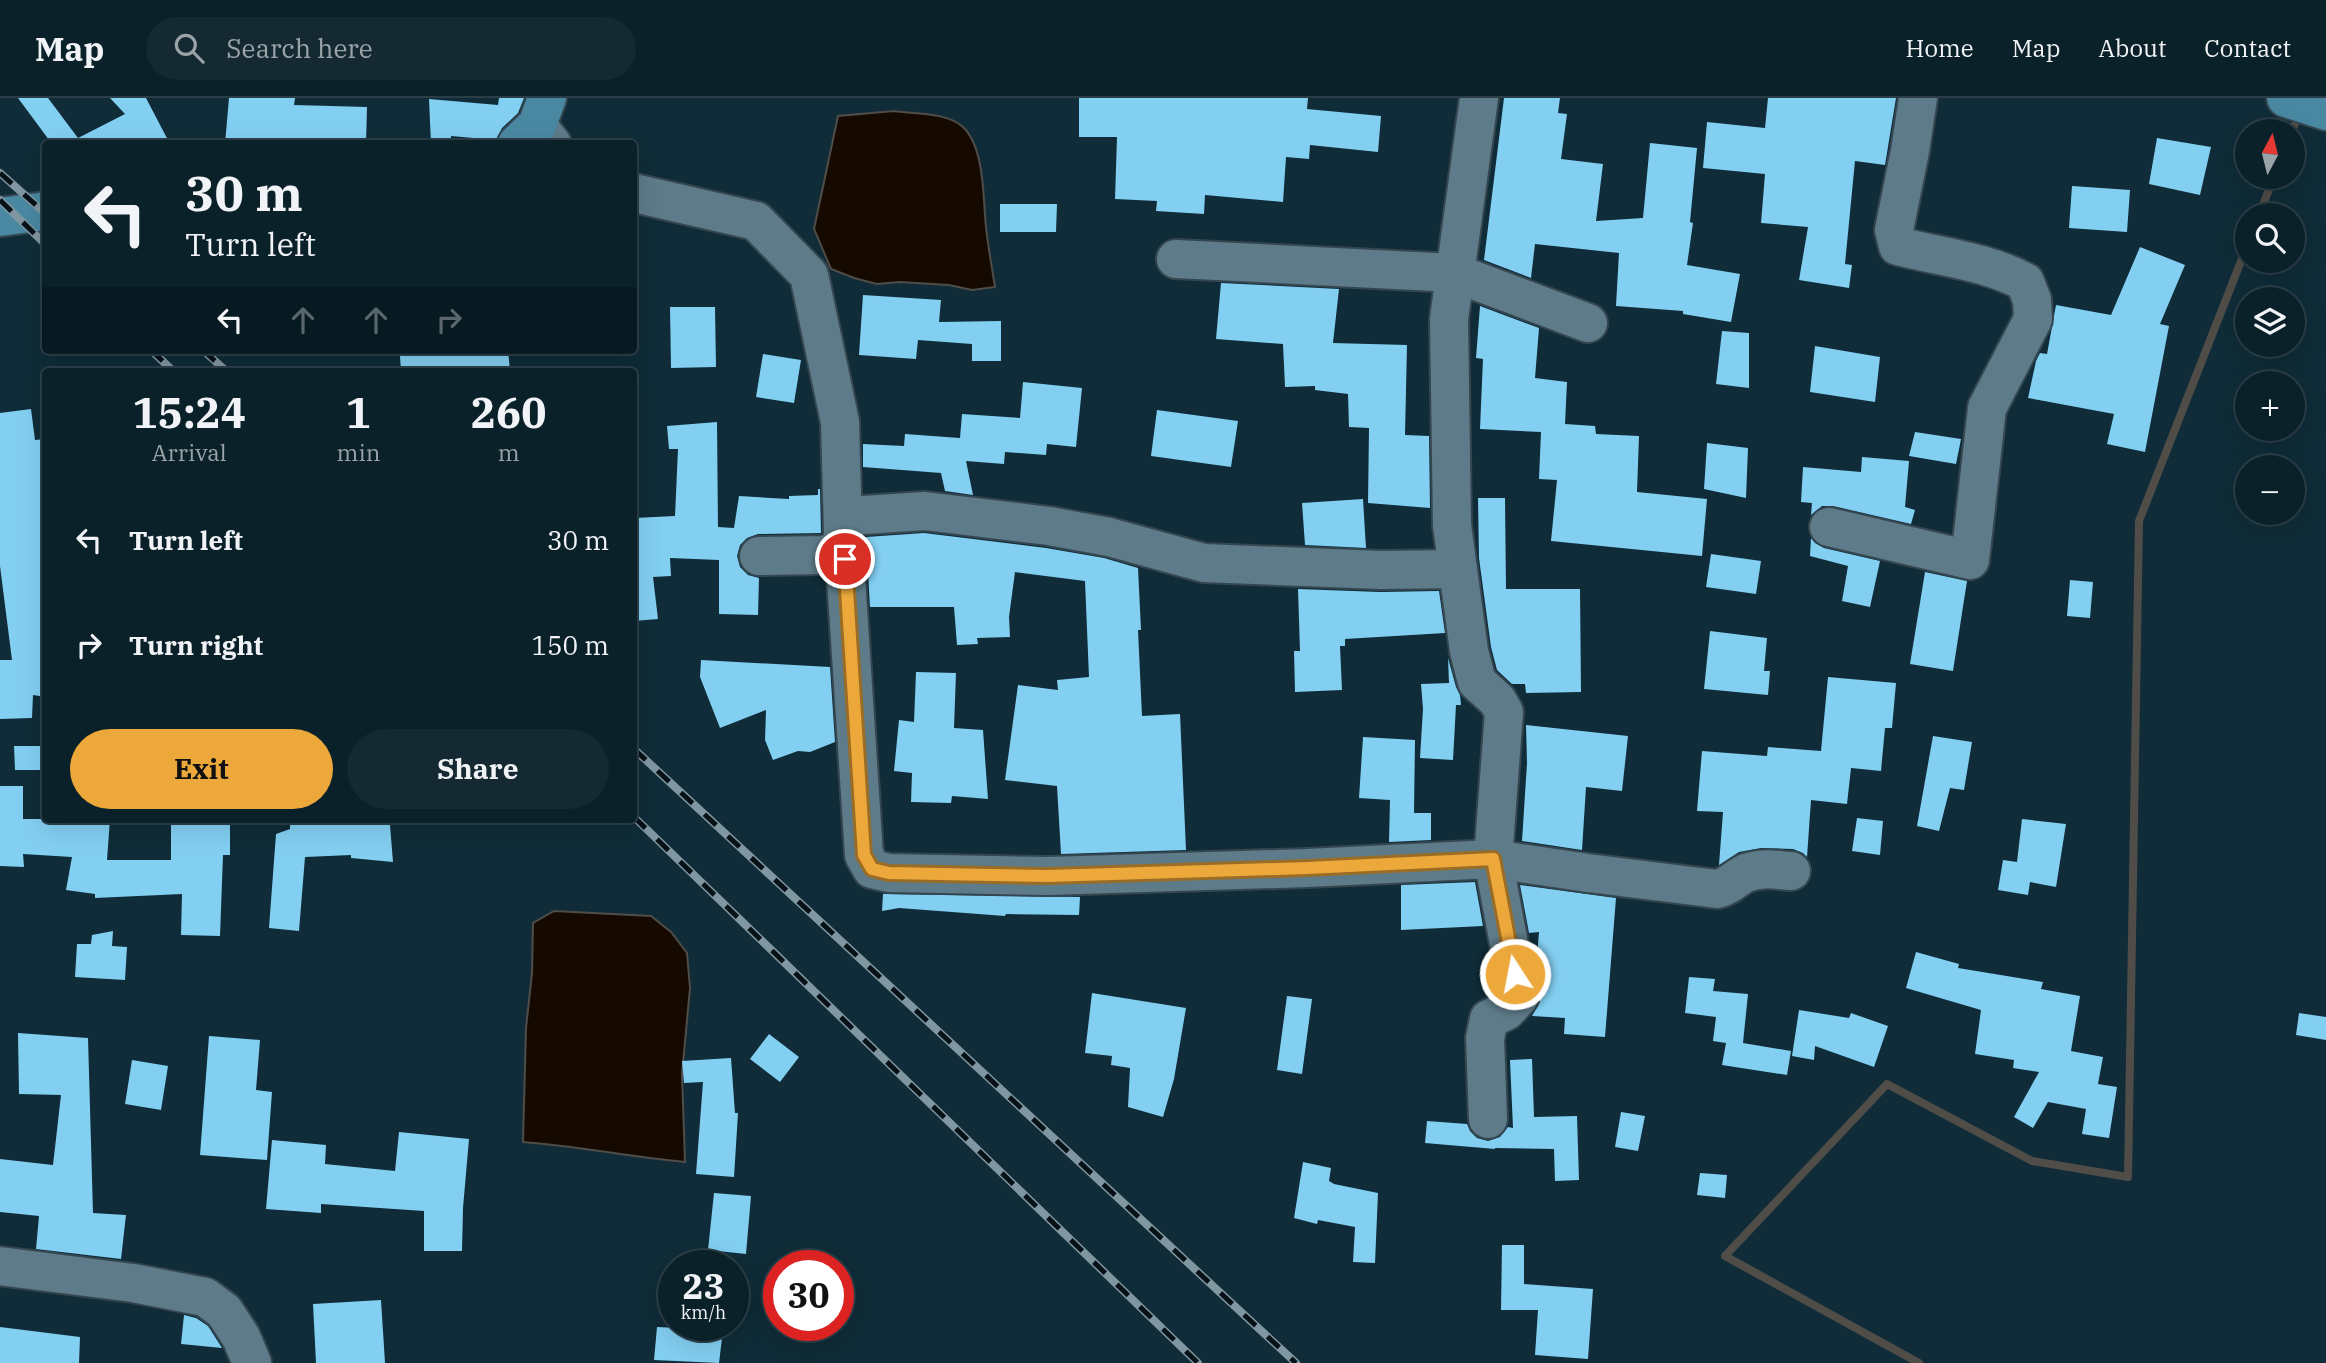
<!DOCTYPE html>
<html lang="en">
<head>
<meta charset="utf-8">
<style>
	:root { --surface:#0b212a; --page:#142932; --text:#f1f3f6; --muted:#9aa3a8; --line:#2b3e47; --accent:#eda83b }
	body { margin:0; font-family:"IBM Plex Serif",serif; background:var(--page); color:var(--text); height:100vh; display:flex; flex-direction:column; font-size:26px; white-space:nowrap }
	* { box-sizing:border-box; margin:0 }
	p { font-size:23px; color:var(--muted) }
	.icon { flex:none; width:38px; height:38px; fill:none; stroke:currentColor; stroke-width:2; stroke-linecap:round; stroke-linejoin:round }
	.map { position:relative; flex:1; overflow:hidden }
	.panel { position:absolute; left:42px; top:270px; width:595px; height:455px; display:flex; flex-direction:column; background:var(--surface); border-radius:7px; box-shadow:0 7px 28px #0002,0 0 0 2px var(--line) }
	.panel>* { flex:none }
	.top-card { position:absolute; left:42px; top:42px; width:595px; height:214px; border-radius:7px; box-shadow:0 7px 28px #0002,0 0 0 2px var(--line); background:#0b212a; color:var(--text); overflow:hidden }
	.needle { width:46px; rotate:7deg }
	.controls { position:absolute; left:2235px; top:21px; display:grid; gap:14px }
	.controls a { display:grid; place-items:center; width:70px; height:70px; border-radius:50%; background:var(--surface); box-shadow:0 7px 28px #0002,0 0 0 2px var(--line); font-size:35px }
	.speed { position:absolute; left:658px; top:1152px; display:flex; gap:14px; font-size:35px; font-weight:700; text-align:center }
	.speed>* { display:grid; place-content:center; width:91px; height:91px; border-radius:50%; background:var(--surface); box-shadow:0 7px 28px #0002,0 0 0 2px var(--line); line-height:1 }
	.speed small { font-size:18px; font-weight:400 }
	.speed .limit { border:10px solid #d22; background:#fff; color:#111 }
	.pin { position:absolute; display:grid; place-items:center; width:60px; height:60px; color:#fff; margin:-30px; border:4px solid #fff; border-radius:50%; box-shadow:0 2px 7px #0007 }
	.me { position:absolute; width:77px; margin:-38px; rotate:349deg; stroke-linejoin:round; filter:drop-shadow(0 0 5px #0008) }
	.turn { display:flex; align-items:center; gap:24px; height:147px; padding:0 28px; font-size:32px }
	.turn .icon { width:91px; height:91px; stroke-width:2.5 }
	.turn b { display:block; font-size:49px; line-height:60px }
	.lanes { display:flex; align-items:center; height:66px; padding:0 28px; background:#0003; justify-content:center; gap:35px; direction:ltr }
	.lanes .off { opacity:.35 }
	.eta { display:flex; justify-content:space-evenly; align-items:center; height:119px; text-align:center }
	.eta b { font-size:42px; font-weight:700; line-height:49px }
	.primary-button { display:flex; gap:14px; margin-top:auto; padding:14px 28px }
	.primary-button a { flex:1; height:80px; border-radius:42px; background:var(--accent); color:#111; font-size:28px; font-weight:700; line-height:80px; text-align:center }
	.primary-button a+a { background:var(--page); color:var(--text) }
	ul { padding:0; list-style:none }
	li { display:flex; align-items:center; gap:21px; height:105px; padding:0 28px }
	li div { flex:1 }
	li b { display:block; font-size:26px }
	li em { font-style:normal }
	header { display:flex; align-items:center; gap:42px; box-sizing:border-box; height:98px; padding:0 35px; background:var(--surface); border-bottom:2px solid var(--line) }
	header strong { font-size:33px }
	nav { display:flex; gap:38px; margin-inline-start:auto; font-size:24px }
	.search { width:490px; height:63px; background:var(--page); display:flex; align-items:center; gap:18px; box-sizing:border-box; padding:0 24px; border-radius:38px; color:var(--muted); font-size:26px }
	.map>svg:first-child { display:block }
</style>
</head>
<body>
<header>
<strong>Map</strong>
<div class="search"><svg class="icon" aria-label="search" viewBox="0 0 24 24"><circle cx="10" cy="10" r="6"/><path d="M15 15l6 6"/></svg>Search here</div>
<nav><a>Home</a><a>Map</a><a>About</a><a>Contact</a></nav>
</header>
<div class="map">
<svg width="2326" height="1265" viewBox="0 0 2326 1265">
	<rect width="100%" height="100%" fill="#0f2c38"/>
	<g fill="#160a00" stroke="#504d48" stroke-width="2">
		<path d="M894,13C914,16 947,14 963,29C985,50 983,101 986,129C988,149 992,169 995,189L972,192L949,187L900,184L877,186L854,180L831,171L814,131L838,18Z"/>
		<path d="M554,813L651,818L671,834L687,855L690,890L682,976L685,1064C631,1059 577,1048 523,1044L526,930L532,875L533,825Z"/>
	</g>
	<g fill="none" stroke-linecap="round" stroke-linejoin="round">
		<g stroke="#504d48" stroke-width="8">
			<polyline points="2292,33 2299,16"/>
			<polyline points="2259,117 2274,79"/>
			<polyline points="1919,1265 1725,1158 1887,986 2032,1063 2128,1079 2139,423 2247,148"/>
		</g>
	</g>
	<g fill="#83cff2">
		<polygon points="18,0 48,0 78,40 125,16 110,0 146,0 170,46 52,46"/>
		<polygon points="229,0 295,0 294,7 367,9 366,46 225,46"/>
		<polygon points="499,0 524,0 518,15 502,30 496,42 451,38 451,46 431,46 429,1 498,7"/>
		<polygon points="1079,0 1308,0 1307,11 1381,18 1378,54 1310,47 1309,61 1286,59 1283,104 1205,97 1204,116 1156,113 1157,103 1115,101 1117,39 1079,39"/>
		<polygon points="1504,0 1560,0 1558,15 1567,16 1561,61 1603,66 1596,123 1643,120 1650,45 1697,50 1690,124 1693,125 1687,167 1740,176 1731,224 1683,216 1683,213 1616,208 1619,155 1535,146 1531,180 1484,162"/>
		<polygon points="1768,0 1896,0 1885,67 1855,63 1845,166 1852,167 1849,190 1799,182 1808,129 1761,125 1765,76 1703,70 1707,24 1765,30"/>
		<polygon points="2157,40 2211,49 2200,97 2149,86"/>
		<polygon points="2072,88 2130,92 2127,134 2069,130"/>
		<polygon points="1000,106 1057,106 1056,134 1000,134"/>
		<polygon points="2140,149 2185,167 2160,226 2169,228 2145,354 2107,346 2114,316 2028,300 2036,263 2040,255 2047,256 2056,207 2111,217"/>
		<polygon points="1221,185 1339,191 1333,245 1407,247 1405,337 1429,338 1430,410 1368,405 1369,330 1349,329 1348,296 1315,292 1315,288 1285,289 1283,246 1216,241"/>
		<polygon points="863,197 941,202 939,224 1001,223 1001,263 972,263 972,246 918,242 916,261 859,257"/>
		<polygon points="1480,208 1539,230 1535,280 1567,284 1565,326 1595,328 1596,336 1639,338 1637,394 1707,401 1702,458 1551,443 1557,382 1539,381 1541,334 1480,331 1483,261 1476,260"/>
		<polygon points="670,209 715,209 716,269 671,270"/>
		<polygon points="1722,233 1749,235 1749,290 1716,286"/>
		<polygon points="1815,248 1880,259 1875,304 1810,294"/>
		<polygon points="454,252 508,252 510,273 401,273 400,258"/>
		<polygon points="763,256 801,262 794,305 756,299"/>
		<polygon points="1023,284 1082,290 1076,349 1047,346 1046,357 1005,354 1004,366 966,363 973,397 945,393 941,375 863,369 863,346 904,348 905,336 960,340 962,316 1020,320"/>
		<polygon points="31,311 35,342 46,341 46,599 33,597 32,620 0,621 0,562 12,562 0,468 0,315"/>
		<polygon points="1157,312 1238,323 1231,369 1151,358"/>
		<polygon points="717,324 718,429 734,430 739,398 789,401 789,398 818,397 818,391 820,391 821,435 758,436 747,440 740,447 737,458 740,469 748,477 759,480 758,517 719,516 719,462 670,460 671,478 653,479 658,521 634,523 634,420 675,418 678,351 669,351 667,328"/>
		<polygon points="1915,334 1961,341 1956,366 1909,358"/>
		<polygon points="1707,345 1748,350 1746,400 1704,391"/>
		<polygon points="1862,359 1909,363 1905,409 1915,412 1911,426 1833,408 1822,408 1811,417 1812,405 1801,404 1803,369 1861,374"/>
		<polygon points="1478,400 1505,400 1506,491 1580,491 1581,594 1526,595 1525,586 1512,586 1497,572 1491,549 1479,460"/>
		<polygon points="1363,401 1366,450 1305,447 1302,405"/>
		<polygon points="924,435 1046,450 1104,460 1138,470 1141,532 1138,532 1142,618 1180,616 1186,752 1061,756 1057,688 1005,682 1018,587 1058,592 1057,582 1089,579 1085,483 1015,474 1009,519 1010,539 977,540 978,546 957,547 954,509 870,509 866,439"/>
		<polygon points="1811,440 1815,445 1824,450 1880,463 1870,509 1842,503 1848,468 1810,458"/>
		<polygon points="1711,456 1761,463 1756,496 1706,489"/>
		<polygon points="1925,474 1967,483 1953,573 1910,566"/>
		<polygon points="2070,482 2093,484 2090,520 2067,518"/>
		<polygon points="1298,491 1380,494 1439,493 1445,535 1345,541 1345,548 1340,548 1342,592 1295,594 1294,553 1300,553"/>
		<polygon points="1710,533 1767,540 1764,573 1770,573 1768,597 1704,591"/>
		<polygon points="1448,560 1456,589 1460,597 1461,607 1456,607 1453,662 1420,660 1423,611 1421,586 1449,585"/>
		<polygon points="701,562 830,569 835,644 810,654 798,653 773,662 765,642 766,612 720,630 700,579"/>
		<polygon points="916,574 956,575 954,630 983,632 988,701 952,698 951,705 911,704 912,675 894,673 899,622 914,624"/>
		<polygon points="1828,579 1896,585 1892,630 1885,630 1881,673 1851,670 1847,706 1811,702 1807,759 1803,755 1793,751 1761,750 1739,754 1719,767 1723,714 1697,713 1702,653 1767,658 1768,649 1821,653"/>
		<polygon points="1526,627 1628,638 1622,693 1586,689 1582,752 1522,743 1527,665"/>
		<polygon points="1933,638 1972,644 1964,692 1950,690 1939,733 1917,728"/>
		<polygon points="1363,639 1415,642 1414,715 1431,715 1431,742 1389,744 1390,702 1359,700"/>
		<polygon points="14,648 41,648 41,672 15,672"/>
		<polygon points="0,688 23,688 23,721 110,721 107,762 171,762 171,721 230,721 230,757 223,757 220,838 181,837 182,796 95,800 95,796 66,792 72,759 23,756 24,769 0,768"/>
		<polygon points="1857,720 1883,723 1880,757 1852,753"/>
		<polygon points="290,721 343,721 344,725 390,727 393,764 351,760 351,757 305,759 299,833 269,830 276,736 290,731"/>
		<polygon points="2022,721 2066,726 2056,789 2030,784 2028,797 1998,792 2003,762 2017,764"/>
		<polygon points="1475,784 1483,828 1401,832 1401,787"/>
		<polygon points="1520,787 1616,800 1605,939 1564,936 1565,920 1532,918 1540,904 1536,870 1539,834 1529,835"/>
		<polygon points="883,796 1080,799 1079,817 1006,816 1005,818 899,810 882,813"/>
		<polygon points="113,833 112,848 127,849 125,882 75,879 77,846 91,846 92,837"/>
		<polygon points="1916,854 1959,866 1958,870 2043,884 2041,891 2080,898 2071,953 2103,959 2098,986 2117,989 2109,1040 2082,1036 2086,1011 2048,1004 2033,1030 2014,1019 2039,974 2013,970 2014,962 1975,956 1981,912 1906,890"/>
		<polygon points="1689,879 1715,881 1713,893 1748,896 1743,945 1791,953 1787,977 1722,967 1726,945 1713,943 1716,919 1685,915"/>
		<polygon points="1092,895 1186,910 1174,981 1163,1019 1128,1009 1130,970 1111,967 1112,958 1085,955"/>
		<polygon points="1287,898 1312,901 1302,976 1277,972"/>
		<polygon points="1799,912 1849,920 1851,915 1888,928 1874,969 1815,948 1814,962 1792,958"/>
		<polygon points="2299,915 2326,919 2326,942 2296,937"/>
		<polygon points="18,935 88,940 93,1115 126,1117 121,1161 36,1151 39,1118 0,1114 0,1061 53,1067 61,997 19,996"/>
		<polygon points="769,936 799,959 780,984 750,961"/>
		<polygon points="209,938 260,942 256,992 272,994 267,1062 200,1057"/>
		<polygon points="731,960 735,1015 738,1015 734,1079 696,1076 703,984 684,985 682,963"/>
		<polygon points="1532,961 1534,1019 1577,1018 1579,1082 1555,1083 1554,1051 1495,1050 1495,1051 1425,1045 1427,1023 1467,1026 1470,1033 1477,1040 1488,1043 1500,1039 1508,1029 1513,1030 1510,962"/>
		<polygon points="132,962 168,968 161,1012 125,1006"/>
		<polygon points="1621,1014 1645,1018 1638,1053 1615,1049"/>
		<polygon points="399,1034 469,1041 463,1110 462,1153 424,1153 424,1113 321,1106 321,1115 266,1111 272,1042 326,1047 325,1066 395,1073"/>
		<polygon points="1303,1064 1331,1070 1329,1083 1334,1086 1378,1095 1375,1165 1353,1164 1355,1129 1318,1122 1317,1126 1294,1120"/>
		<polygon points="1700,1075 1727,1077 1725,1100 1697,1097"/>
		<polygon points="714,1095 751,1098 746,1156 708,1152"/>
		<polygon points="1502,1147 1524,1147 1524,1186 1593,1191 1588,1261 1535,1257 1538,1212 1501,1212"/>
		<polygon points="381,1202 385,1265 316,1265 313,1206"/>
		<polygon points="184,1217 196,1220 208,1228 222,1250 181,1246"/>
		<polygon points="0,1229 80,1239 79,1265 0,1265"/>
		<polygon points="657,1229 723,1232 719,1265 654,1262"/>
	</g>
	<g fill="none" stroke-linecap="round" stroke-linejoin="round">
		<g stroke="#344751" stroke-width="42">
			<g id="minor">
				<polyline points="1479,0 1449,221 1452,427 1469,553 1477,584 1497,602 1504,614 1493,761 1519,899 1506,913 1489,921 1485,940 1488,1021"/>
				<polyline points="537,27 552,46"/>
				<path d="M634,95L756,123L809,177L840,324L843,434L864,757L872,771L889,775L1048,778L1307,770L1493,761L1588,775L1717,791C1729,789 1735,780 1746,775C1761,769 1776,772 1791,773"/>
				<polyline points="1176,161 1455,175 1588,225"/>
				<path d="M1829,429L1970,462L1987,310L2033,221L2032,202L2025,184C1986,163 1940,159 1898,148L1894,132L1910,53L1918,0"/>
				<polyline points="759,458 825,457 840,451 848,420 864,417 925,413 1049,428 1109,439 1204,465 1381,472 1458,471"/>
				<polyline points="0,1168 133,1185 205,1199 224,1213 241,1239 252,1265"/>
			</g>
		</g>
		<g stroke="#344751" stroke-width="42">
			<g id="major">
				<polyline points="2286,0 2326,13"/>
				<polyline points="517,46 537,27 547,0"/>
				<polyline points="0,119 46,113"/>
			</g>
		</g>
		<use href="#minor" stroke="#5d7b89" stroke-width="38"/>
		<use href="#major" stroke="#4a88a2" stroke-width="38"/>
		<g stroke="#8096a0" stroke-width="8">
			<g id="rail">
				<polyline points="0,75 46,116"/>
				<polyline points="0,102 46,147"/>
				<polyline points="151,252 173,273"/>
				<polyline points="203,252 226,273"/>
				<polyline points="634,651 1296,1265"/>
				<polyline points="634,719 1198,1265"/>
			</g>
		</g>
		<use href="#rail" stroke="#071218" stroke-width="5" stroke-dasharray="16" stroke-linecap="butt"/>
	</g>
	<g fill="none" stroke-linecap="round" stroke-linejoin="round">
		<g stroke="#9a6d26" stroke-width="18">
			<polyline id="route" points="845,461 864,757 872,771 889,775 1048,778 1307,770 1493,761 1515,876"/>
		</g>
		<use href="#route" stroke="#eda83b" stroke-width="12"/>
	</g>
</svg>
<div class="controls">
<a><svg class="needle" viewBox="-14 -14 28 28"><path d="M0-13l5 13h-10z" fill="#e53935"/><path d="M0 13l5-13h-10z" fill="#9aa3a8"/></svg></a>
<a><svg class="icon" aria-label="search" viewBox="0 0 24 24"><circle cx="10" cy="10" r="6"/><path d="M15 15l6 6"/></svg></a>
<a><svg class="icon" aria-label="layers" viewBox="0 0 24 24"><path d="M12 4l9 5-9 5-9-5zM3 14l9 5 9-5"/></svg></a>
<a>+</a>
<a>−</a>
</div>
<div class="speed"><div>23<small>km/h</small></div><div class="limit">30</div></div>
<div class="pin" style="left:845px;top:461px;background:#d93025"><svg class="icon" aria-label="arrive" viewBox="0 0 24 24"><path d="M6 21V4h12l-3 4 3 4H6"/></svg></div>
<svg class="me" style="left:1515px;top:876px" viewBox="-20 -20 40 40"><circle r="17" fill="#eda83b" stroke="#fff" stroke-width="3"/><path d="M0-11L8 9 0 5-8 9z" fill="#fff"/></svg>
<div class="top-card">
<div class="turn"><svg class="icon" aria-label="left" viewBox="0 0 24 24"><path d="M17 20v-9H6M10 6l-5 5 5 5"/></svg><div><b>30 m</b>Turn left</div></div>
<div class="lanes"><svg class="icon" aria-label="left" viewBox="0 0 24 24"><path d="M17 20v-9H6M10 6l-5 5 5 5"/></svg><svg class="icon off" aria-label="ahead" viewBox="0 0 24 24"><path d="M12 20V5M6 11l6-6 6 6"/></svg><svg class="icon off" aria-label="ahead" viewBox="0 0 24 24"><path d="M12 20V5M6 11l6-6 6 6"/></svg><svg class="icon off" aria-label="right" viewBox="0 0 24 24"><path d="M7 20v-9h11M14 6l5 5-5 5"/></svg></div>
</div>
<section class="panel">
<div class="eta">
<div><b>15:24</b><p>Arrival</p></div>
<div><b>1</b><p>min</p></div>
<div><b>260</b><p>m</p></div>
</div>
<ul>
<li><svg class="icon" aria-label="left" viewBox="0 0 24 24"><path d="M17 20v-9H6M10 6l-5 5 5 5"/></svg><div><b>Turn left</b></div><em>30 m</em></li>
<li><svg class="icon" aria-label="right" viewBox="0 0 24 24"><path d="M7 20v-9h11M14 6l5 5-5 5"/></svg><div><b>Turn right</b></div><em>150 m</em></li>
</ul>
<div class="primary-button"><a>Exit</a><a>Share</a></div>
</section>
</div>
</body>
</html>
